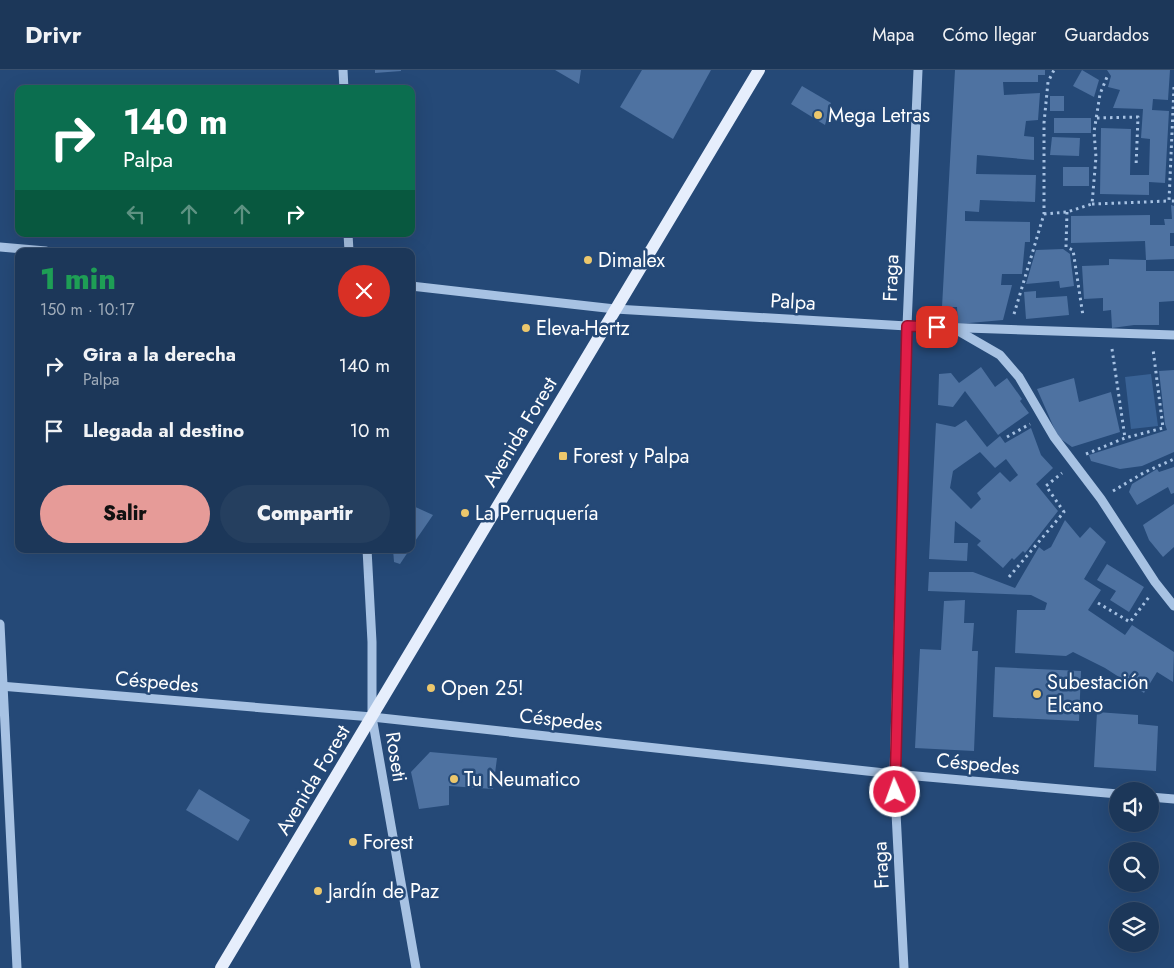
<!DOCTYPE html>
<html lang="es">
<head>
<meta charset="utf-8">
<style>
	:root { --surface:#1c3759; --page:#253f5f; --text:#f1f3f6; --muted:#a0acba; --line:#3a516f; --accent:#e69b98 }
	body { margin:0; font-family:Jost,sans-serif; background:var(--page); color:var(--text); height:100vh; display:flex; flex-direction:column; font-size:19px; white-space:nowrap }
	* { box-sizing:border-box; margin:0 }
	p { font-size:16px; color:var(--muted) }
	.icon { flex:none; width:28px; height:28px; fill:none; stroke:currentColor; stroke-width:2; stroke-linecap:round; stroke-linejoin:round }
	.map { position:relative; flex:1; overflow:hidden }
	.details { position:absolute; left:15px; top:178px; width:400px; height:305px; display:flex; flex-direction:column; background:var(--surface); border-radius:10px; box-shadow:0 5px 20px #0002,0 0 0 1px var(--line) }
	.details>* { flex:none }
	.guide { position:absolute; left:15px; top:15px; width:400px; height:152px; border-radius:10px; box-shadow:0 5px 20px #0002,0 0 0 1px var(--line); background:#0b6e4f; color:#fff; overflow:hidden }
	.tools { position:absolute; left:1109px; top:712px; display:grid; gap:10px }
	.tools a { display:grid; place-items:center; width:50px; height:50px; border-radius:50%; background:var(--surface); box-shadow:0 5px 20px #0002,0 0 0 1px var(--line); font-size:25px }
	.pin { position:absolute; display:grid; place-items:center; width:42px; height:42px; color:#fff; margin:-21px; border-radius:10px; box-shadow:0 2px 8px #0006 }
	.me { position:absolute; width:55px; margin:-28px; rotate:358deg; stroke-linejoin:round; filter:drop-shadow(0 0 4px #0008) }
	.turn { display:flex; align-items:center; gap:18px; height:105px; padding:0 25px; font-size:22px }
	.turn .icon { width:65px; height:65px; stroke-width:2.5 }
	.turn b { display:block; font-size:35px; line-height:42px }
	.lanes { display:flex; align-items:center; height:48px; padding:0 25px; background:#0003; justify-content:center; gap:25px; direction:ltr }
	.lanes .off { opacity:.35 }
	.round { display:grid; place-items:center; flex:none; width:52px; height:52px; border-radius:26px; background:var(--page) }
	.headline { display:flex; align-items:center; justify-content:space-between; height:85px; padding:0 25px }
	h1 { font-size:30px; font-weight:800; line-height:38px; color:#1e9e55 }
	.primary-button { display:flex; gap:10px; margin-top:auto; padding:10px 25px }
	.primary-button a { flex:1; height:58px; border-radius:30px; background:var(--accent); color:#111; font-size:20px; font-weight:800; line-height:58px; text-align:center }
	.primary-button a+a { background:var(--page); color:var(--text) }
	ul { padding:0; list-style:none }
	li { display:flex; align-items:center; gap:15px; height:65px; padding:0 25px }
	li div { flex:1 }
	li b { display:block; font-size:19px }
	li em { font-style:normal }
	header { display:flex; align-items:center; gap:30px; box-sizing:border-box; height:70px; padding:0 25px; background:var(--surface); border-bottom:1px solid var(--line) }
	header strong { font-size:24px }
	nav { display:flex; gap:28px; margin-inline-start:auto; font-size:18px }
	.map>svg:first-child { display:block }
</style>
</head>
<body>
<header>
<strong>Drivr</strong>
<nav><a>Mapa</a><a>Cómo llegar</a><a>Guardados</a></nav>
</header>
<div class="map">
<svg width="1174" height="898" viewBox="0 0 1174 898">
	<rect width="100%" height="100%" fill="#254977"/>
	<polygon fill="#396295" points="1151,304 1158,356 1131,359 1125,307"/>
	<g fill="#4e72a1" fill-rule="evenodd">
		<polygon points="375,0 401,0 401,1 375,3"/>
		<polygon points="555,0 581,0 579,14"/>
		<polygon points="642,0 711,0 673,69 620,37"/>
		<polygon points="955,0 1045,0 1045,5 1038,5 1038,12 1003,12 1004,25 1040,23 1038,50 1026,51 1024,66 1034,67 1034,90 977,85 976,104 1036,105 1035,132 980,130 979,142 965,141 965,151 1030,152 1030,172 1025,172 1022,204 1002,204 1001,215 1012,215 1003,250 958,254 957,237 942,237"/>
		<polygon points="1082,0 1099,10 1094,27 1073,16"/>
		<polygon points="1107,0 1170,0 1168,30 1153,29 1152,40 1169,41 1165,113 1149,112 1149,125 1100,124 1101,58 1131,59 1130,105 1149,105 1150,69 1141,68 1143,39 1113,38 1120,20 1108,17 1111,6"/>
		<polygon points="802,16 831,33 825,55 791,34"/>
		<rect x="1050" y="26" width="14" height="15"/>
		<rect x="1054" y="48" width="37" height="15"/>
		<polygon points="1052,67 1080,68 1079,86 1050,85"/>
		<rect x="1063" y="97" width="26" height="19"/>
		<polygon points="1171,135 1174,136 1174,163 1170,163 1170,176 1174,176 1174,189 1146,190 1145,171 1071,173 1071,146 1150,145 1150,155 1165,155 1164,149 1172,149"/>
		<polygon points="1063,179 1070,184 1074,216 1060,218 1059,211 1026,214 1036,180"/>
		<polygon points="1109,189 1146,190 1146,201 1174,201 1174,231 1159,232 1159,255 1134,255 1112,258 1111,240 1103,241 1103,228 1084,229 1082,196 1109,195"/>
		<polygon points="1036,221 1036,228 1067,226 1069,245 1026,249 1024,222"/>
		<polygon points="981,297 995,317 1007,308 1022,329 1020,331 1029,343 998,365 965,321 953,337 938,335 939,304 951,303 959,313"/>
		<polygon points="1174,300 1174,382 1142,396 1120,399 1091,391 1089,385 1167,360 1165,354 1159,301"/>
		<polygon points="1074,308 1079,332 1111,322 1120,362 1072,377 1058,367 1037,319"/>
		<path d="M966,350L987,377L1000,366L1005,373L1031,358L1041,385L1053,398L1036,414L1058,441L1025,483L1023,481L1014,490L1012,488L1003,498L977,475L981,471L955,451L954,473H968L967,491L929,489L936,353L955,357ZM980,382L995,398L1006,389L1018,405L1010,412L1000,402L977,423L981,429L971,439L950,418L953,401Z"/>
		<polygon points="1174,397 1174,423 1171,424 1168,417 1137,435 1129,422 1132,414 1157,399 1159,402"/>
		<polygon points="1174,434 1174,477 1163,487 1149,470 1143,455"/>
		<polygon points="411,435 433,445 411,477"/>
		<polygon points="1065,450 1080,468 1090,457 1106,472 1084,509 1101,520 1088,540 1125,565 1132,555 1174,582 1173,612 1157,602 1144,623 1105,598 1073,582 1066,586 1015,583 1017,540 1045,540 1047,533 1031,525 928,521 929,502 973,502 1015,518 1039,477 1044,481 1051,477"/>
		<polygon points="393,479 410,479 400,494 394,492"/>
		<polygon points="1107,494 1144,517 1129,542 1110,530 1116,521 1097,510"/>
		<polygon points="965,530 964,553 974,553 972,581 978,581 974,681 915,678 920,579 941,580 944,531"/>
		<polygon points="995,597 1081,601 1079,651 993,647"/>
		<polygon points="1097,642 1138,645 1138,654 1158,656 1156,701 1094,697"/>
		<polygon points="430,682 497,688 493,719 449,716 449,735 419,739 411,702"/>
		<polygon points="199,719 250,750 238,771 186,740"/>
	</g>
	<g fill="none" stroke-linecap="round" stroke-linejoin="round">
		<g stroke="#a7c2e3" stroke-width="3" stroke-dasharray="2.5 4" stroke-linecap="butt">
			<polyline points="1174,17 1169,131 1174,131"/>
			<polyline points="1097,48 1138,47 1136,97"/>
			<polyline points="1092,134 1169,131"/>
			<polyline points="1067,142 1066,177 1073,180 1083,246"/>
			<polyline points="1044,144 1067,142 1092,134 1096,87 1094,62 1100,24 1107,7"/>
			<polyline points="1014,244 1044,144 1044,53 1048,12 1054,0"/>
			<polyline points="1112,279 1125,368"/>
			<polyline points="1007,367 1030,354"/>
			<polyline points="1086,384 1125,368 1163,358 1153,279"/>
			<polyline points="1113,421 1145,402 1174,389"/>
			<polyline points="1009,507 1064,442 1046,416 1062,403"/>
			<polyline points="1098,533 1130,552 1149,527"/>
		</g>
		<g stroke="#a7c2e3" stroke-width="9">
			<polyline points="343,0 344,19"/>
			<polyline points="348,164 349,181"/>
			<polyline points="0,177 46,181"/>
			<polyline points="411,216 615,239 907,256 1174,265"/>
			<polyline points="955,259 1000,285 1019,307 1054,367 1101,429 1155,512 1174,536"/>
			<polyline points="367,479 372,572 372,647 416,898"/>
			<polyline points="0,554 17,898"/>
			<polyline points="0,616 372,647 894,704 1118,724"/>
			<polyline points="1150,727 1174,729"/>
			<polyline points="904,898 894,704 907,256 918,0"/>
		</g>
		<polyline stroke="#e6eefc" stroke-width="12" points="221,898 759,0"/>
	</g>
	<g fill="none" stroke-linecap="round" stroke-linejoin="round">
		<g stroke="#92132f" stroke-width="12">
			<polyline id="route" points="895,722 907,256 937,257"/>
		</g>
		<use href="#route" stroke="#e11d48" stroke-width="9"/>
	</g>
	<g fill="#ecc76c" stroke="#254977" stroke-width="2">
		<circle cx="818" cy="45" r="5"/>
		<circle cx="588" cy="190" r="5"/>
		<circle cx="526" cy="258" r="5"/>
		<rect x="558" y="381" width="10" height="10" rx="2.5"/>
		<circle cx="465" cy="443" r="5"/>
		<circle cx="431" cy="618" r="5"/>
		<circle cx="1037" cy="624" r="5"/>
		<circle cx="454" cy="709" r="5"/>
		<circle cx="353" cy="772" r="5"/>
		<circle cx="318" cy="821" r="5"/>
	</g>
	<g text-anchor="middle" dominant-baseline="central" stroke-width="5" stroke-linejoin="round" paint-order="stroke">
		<g font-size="20" fill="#fff" stroke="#254977" text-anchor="start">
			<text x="828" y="45">Mega Letras</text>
			<text x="598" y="190">Dimalex</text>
			<text x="536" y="258">Eleva-Hertz</text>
			<text x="573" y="386">Forest y Palpa</text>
			<text x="475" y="443">La Perruquería</text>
			<text x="1047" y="612">Subestación<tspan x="1047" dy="23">Elcano</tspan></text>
			<text x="441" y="618">Open 25!</text>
			<text x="464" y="709">Tu Neumatico</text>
			<text x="363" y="772">Forest</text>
			<text x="328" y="821">Jardín de Paz</text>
		</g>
		<g font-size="20" fill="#fff" stroke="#254977">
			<text transform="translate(891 208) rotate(-88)">Fraga</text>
			<text transform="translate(793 232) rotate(3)">Palpa</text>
			<text transform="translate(520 362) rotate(-59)">Avenida Forest</text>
			<text transform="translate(157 612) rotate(5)">Céspedes</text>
			<text transform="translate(561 650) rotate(6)">Céspedes</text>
			<text transform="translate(396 687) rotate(81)">Roseti</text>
			<text transform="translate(978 694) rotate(5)">Céspedes</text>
			<text transform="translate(313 710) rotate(-59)">Avenida Forest</text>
			<text transform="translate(881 795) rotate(-93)">Fraga</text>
		</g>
	</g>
</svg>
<div class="tools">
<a><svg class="icon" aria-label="sound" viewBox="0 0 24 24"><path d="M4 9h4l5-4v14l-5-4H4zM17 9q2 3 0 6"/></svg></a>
<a><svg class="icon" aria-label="search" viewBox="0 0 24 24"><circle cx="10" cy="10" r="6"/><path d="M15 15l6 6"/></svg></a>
<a><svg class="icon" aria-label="layers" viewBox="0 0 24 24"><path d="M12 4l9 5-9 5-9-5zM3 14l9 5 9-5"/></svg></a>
</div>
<div class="pin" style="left:937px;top:257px;background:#d93025"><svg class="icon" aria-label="arrive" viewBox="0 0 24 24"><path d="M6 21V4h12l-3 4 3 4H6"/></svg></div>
<svg class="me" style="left:895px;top:722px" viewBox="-20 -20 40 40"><circle r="17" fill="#e11d48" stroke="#fff" stroke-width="3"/><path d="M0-11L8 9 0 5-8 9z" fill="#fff"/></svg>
<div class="guide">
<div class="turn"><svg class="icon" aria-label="right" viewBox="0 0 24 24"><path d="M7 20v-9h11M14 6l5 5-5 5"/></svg><div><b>140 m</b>Palpa</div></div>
<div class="lanes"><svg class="icon off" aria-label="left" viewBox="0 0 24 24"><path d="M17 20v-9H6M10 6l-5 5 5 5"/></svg><svg class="icon off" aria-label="ahead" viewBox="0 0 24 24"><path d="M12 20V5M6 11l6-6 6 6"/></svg><svg class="icon off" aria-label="ahead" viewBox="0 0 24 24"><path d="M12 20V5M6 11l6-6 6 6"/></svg><svg class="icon" aria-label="right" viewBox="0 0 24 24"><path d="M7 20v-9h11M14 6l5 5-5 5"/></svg></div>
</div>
<section class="details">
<div class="headline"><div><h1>1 min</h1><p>150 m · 10:17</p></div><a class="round" style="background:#d93025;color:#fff"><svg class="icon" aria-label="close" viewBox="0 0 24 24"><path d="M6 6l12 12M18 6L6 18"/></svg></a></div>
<ul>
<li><svg class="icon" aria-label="right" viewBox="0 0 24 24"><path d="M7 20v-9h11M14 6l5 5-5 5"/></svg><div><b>Gira a la derecha</b><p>Palpa</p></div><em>140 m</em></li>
<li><svg class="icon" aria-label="arrive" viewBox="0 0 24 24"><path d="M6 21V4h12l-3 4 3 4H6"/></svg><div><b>Llegada al destino</b></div><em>10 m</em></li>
</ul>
<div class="primary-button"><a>Salir</a><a>Compartir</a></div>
</section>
</div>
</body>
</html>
